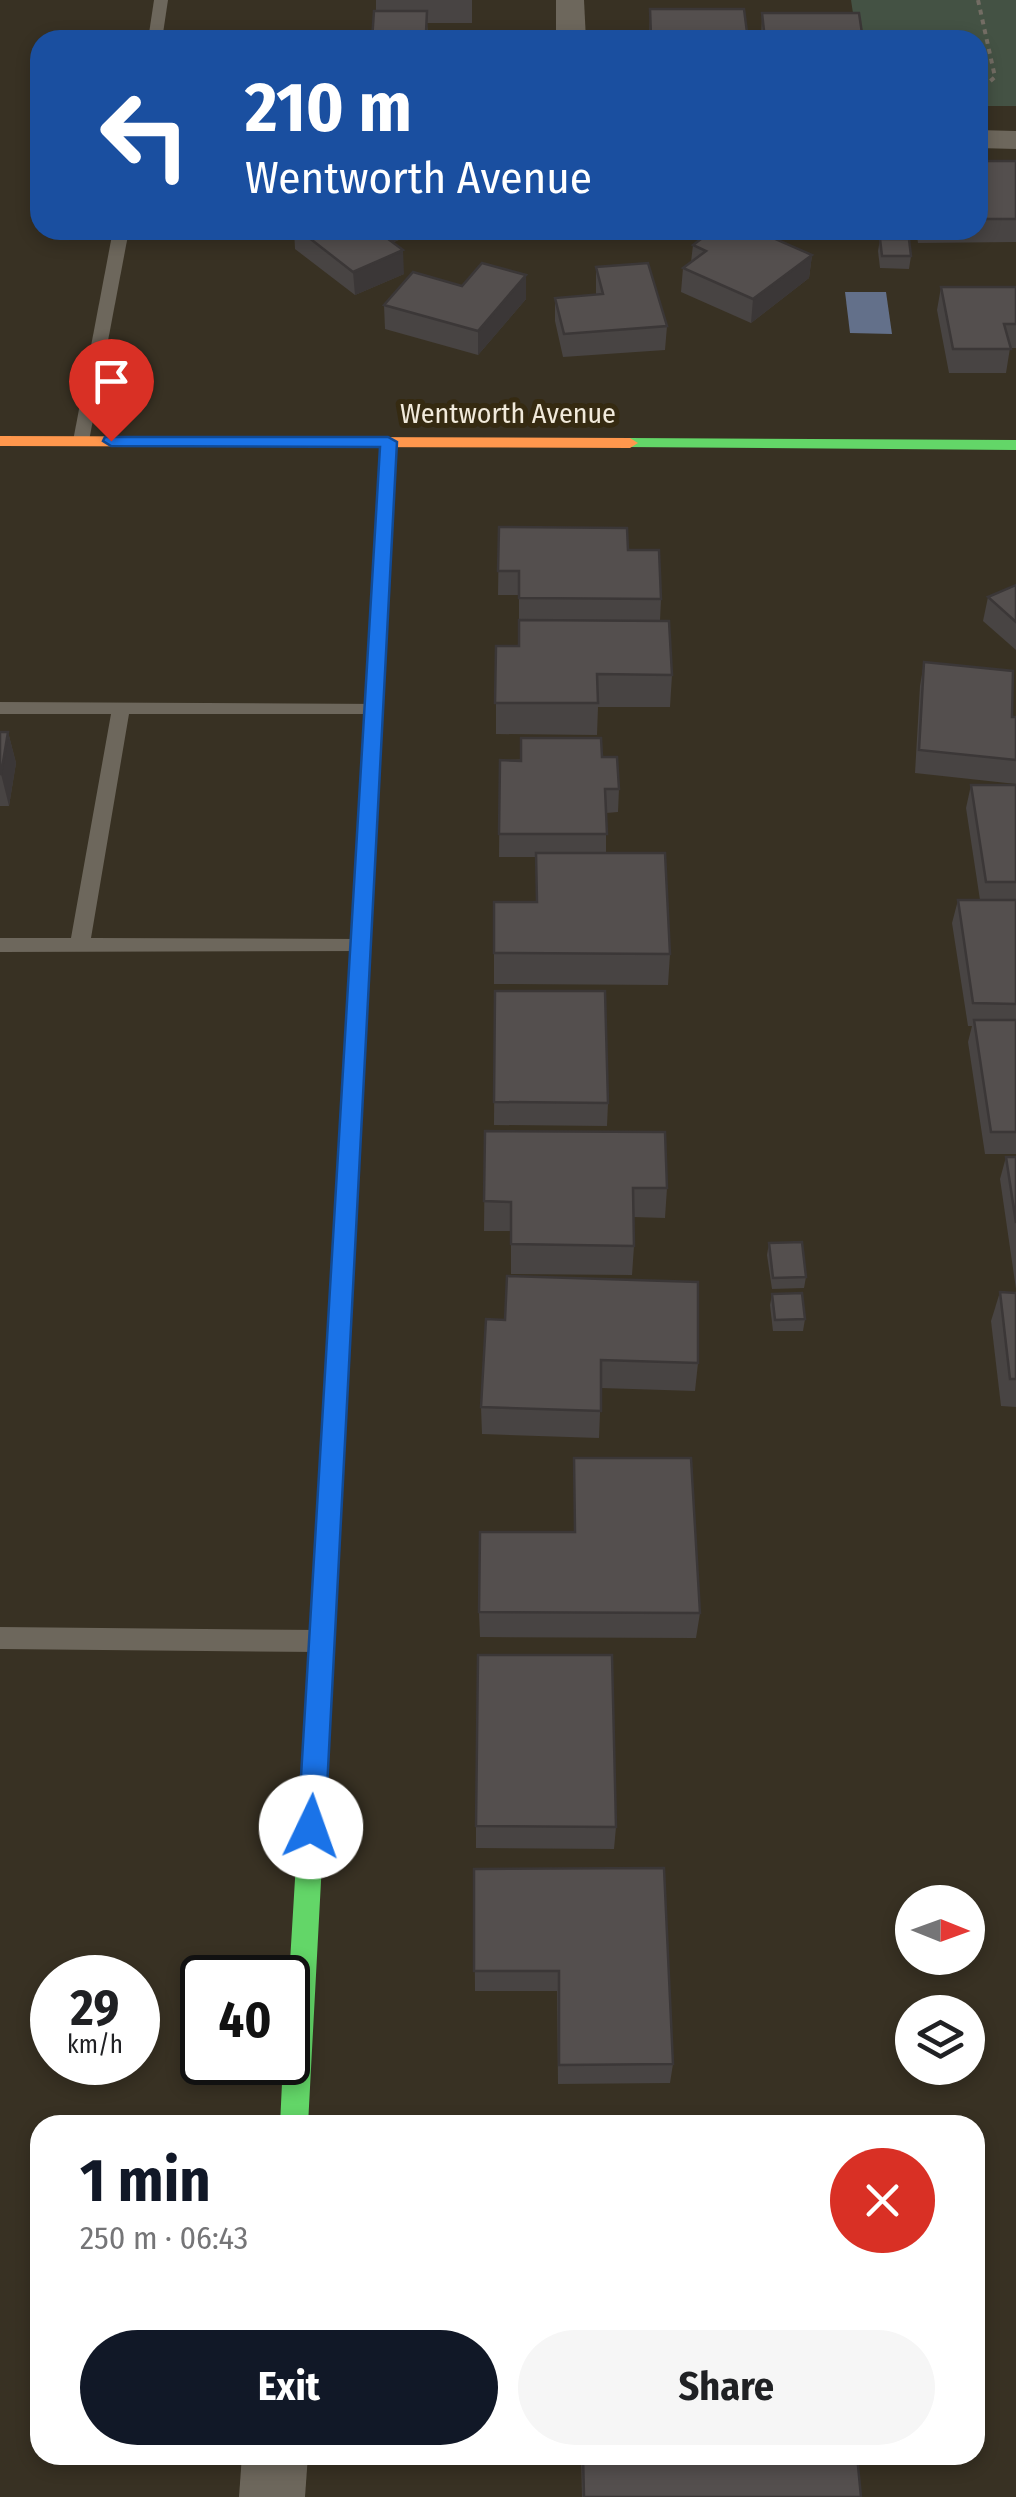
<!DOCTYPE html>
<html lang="en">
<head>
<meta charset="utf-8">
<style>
	:root { --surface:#fff; --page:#f6f6f6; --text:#202124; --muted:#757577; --accent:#111827 }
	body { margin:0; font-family:"Fira Sans Condensed",sans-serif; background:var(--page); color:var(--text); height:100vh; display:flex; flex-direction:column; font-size:38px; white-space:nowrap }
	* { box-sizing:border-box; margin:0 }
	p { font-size:32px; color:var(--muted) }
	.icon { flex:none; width:55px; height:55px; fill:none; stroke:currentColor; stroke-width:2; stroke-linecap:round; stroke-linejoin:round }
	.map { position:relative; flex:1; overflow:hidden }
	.drawer { position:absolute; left:30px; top:2115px; width:955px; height:350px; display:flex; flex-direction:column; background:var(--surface); border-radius:30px; box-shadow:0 5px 15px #0003 }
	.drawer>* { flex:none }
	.banner { position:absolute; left:30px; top:30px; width:958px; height:210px; border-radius:30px; box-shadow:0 5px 15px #0003; background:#1a4fa0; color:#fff; overflow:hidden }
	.needle { width:65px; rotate:91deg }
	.tools { position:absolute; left:895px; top:1885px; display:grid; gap:20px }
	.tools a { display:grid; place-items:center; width:90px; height:90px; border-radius:50%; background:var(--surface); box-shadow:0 5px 15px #0003; font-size:50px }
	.speed { position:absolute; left:30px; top:1955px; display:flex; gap:20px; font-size:50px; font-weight:700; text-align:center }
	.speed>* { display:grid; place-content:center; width:130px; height:130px; border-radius:50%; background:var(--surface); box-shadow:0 5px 15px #0003; line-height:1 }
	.speed small { font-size:25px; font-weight:400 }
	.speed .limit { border:5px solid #111; border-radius:15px; background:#fff; color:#111 }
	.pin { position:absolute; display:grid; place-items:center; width:85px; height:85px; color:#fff; margin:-102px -42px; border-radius:50% 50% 50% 0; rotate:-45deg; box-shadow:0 0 10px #0007 }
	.pin .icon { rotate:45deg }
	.me { position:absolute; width:110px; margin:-55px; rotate:3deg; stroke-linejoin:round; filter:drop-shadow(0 0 8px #0008) }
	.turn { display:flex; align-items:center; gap:35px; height:210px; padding:0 50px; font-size:45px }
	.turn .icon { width:130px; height:130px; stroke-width:2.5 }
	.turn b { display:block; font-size:70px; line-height:85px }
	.round { display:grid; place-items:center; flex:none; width:105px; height:105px; border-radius:52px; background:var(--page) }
	.summary { display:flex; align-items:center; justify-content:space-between; height:170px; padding:0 50px }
	h1 { font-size:60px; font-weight:700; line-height:75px; color:var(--accent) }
	.action { display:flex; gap:20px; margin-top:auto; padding:20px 50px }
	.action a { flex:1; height:115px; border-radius:60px; background:var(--accent); color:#fff; font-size:40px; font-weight:700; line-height:115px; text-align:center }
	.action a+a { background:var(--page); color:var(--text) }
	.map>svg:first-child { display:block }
</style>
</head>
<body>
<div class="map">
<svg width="1016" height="2497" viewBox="0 0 1016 2497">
	<rect width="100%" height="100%" fill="#383123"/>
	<polygon fill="#445244" points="851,0 1016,0 1016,106 978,106 978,40 857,40"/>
	<polygon fill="#63708a" points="845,292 886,292 892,334 850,333"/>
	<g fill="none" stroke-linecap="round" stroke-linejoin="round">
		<polyline stroke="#736d64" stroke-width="4" stroke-dasharray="5 5" stroke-linecap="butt" points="978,0 995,77 978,92"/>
		<g fill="#6d675c" fill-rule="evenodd">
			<polygon points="154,0 168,0 162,40 148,40"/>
			<polygon points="113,230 129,230 89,441 81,446 73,441"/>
			<polygon points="0,702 381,704 381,712 374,714 129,714 91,938 361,939 368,941 371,946 368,951 0,952 0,938 71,938 111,714 0,714"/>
			<polygon points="0,1627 319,1630 328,1633 332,1641 328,1649 319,1652 0,1649"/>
		</g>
		<g fill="#6d675c" fill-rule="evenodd">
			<polygon points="556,0 584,0 586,40 556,40"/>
			<polygon points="978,130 1016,131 1016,149 978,148"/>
			<polygon points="242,2455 308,2455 305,2497 239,2497"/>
		</g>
		<g fill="#63d668" fill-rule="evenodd">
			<polygon points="389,437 397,442 384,695 375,701 366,695 381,442"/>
			<polygon points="630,438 1016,440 1016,450 624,447 622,443"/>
			<polygon points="341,1291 349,1293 352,1300 308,2125 280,2125 283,2062 288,2062 288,1995 330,1300 333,1293"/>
		</g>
		<g fill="#ff974d" fill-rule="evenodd">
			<polygon points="0,436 630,438 638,443 630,448 0,446"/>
			<polygon points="375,689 384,695 352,1300 349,1307 333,1307 330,1300 366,695"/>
		</g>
	</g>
	<g fill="#484443">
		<polygon points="376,0 472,0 472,23 427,23 428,33 372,40 376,11"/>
		<polygon points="650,9 748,40 649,40"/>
		<polygon points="762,13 863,40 761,40"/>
		<polygon points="978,161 1016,161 1016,242 918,243 916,230 978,230"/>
		<polygon points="294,230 414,230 414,233 392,243 404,274 355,295 295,249"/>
		<polygon points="880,239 911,256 909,269 880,268 878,251"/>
		<polygon points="693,245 812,255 809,278 751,323 681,292 683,268 691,262"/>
		<polygon points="596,267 667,326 665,350 563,357 555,321 555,298 596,295"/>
		<polygon points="462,286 526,299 478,355 385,329 384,305"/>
		<polygon points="941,287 1016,287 1016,348 1010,348 1006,373 949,373 937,310"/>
		<polygon points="499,527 628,550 661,599 660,621 672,675 670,707 598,707 597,735 496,734 496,646 519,646 519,595 498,595"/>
		<polygon points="1016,585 1016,650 983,621 988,597"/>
		<polygon points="924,662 1012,717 1016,717 1016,784 915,773 920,686"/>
		<polygon points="0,732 8,732 16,763 9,806 0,806"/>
		<polygon points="602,757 619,789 618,812 606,813 606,853 670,954 668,985 494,984 494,902 536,902 536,857 499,857 500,760"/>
		<polygon points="971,785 1016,785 1016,1154 985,1154 968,1042 972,1026 968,1026 952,923 958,900 980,900 966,808"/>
		<polygon points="495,991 608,1103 607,1126 494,1125"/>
		<polygon points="485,1131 667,1188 665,1218 633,1217 634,1246 632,1275 511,1274 511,1231 484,1231"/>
		<polygon points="1006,1157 1016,1157 1016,1289 1000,1179"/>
		<polygon points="769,1243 806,1277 804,1288 772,1289 767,1255"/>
		<polygon points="1000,1292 1016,1293 1016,1407 1001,1406 991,1321"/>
		<polygon points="772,1294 805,1319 803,1331 773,1331 770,1305"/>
		<polygon points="486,1319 698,1363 695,1391 601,1388 599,1438 482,1434 481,1407"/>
		<polygon points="574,1458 700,1613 696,1638 480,1637 479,1612 574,1532"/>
		<polygon points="476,1826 616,1827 614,1849 476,1848"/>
		<polygon points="474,1869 673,2064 670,2083 558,2084 557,1991 475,1991"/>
		<polygon points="581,2455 857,2455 861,2497 582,2497"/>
	</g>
	<g fill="#3b3737">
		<polygon points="372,230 414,230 414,233 373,251"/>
		<polygon points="403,250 404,274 355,295 353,272"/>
		<polygon points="812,255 809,278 751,323 753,299"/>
		<polygon points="526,275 526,299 478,355 478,331"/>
		<polygon points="8,732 16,763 9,806 1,774"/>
	</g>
	<g fill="#544f4e" stroke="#3b3737" stroke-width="2.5">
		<polygon points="650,9 744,9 748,40 697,40 696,36 651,36"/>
		<polygon points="374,11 427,11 426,33 470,33 469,40 372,40"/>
		<polygon points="762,13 859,13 863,40 765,40"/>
		<rect x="978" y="161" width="38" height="58"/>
		<polygon points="299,230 376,230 403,250 353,272"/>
		<polygon points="713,230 755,230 812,255 753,299 683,268 706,251 693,245"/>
		<polygon points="880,239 909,239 911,256 882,256"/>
		<polygon points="482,263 526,275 478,331 384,305 413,272 462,286"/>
		<polygon points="648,263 667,326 564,334 555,298 603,294 596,267"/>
		<polygon points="941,287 1016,287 1016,324 1004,324 1011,349 953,349"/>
		<polygon points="499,527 627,528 628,550 659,550 661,599 519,598 519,571 498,571"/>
		<polygon points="1016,585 1016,622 988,597"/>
		<polygon points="519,620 669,621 672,675 597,674 598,703 495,703 496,646 519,646"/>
		<polygon points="924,662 1013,671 1012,717 1016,717 1016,760 919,750"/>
		<polygon points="0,732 8,732 1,774 0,774"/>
		<polygon points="521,738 601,738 602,757 617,757 619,789 605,789 607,834 499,834 500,760 521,761"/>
		<polygon points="971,785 1016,785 1016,882 986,882"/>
		<polygon points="536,853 665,853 670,954 494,953 494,902 537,902"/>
		<polygon points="958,900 1016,900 1016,1004 973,1003"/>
		<polygon points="495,991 605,991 608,1103 494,1102"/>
		<polygon points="974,1020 1016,1020 1016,1132 991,1132"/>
		<polygon points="485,1131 665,1132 667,1188 633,1188 634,1246 511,1244 511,1202 484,1201"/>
		<polygon points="1006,1157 1016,1157 1016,1223"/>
		<polygon points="802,1242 806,1277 773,1278 769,1243"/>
		<polygon points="507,1276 698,1282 698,1363 601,1360 601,1411 481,1407 486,1319 505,1320"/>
		<polygon points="1000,1292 1016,1293 1016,1379 1010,1379"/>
		<polygon points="802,1293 805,1319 775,1320 772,1294"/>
		<polygon points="574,1458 691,1458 700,1613 479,1612 480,1532 575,1532"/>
		<polygon points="478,1655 612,1655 616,1827 476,1826"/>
		<polygon points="664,1868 673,2064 559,2065 559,1971 474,1971 474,1869"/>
		<polygon points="583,2455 857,2455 861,2497 584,2497"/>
	</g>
	<polygon fill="#1a73e8" stroke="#114b97" stroke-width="2.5" points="105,437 388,437 397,442 325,1827 321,1836 311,1840 302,1836 298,1827 380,447 111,446 103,441"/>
	<g text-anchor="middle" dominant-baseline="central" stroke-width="10" stroke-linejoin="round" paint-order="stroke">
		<g font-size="28" fill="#f1eadb" stroke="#352a11">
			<text x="508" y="413">Wentworth Avenue</text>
		</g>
	</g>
</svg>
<div class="tools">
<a><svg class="needle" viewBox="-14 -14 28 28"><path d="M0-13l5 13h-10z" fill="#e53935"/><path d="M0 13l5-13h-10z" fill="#757577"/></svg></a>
<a><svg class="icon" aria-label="layers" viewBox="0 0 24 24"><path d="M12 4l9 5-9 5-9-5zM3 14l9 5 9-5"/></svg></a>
</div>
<div class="speed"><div>29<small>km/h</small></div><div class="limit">40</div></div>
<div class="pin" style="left:111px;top:441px;background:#d93025"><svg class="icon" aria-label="arrive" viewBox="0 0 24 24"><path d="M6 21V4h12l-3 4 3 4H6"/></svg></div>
<svg class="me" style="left:311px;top:1827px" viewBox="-20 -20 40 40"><circle r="19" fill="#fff"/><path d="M0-13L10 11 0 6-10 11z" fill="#1a73e8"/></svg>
<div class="banner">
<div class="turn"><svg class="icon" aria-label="left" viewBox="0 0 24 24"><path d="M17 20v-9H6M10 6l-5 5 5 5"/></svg><div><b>210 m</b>Wentworth Avenue</div></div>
</div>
<section class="drawer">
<div class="summary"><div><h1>1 min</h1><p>250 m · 06:43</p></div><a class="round" style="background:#d93025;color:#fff"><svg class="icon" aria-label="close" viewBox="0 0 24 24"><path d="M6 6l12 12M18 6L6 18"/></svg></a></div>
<div class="action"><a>Exit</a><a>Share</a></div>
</section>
</div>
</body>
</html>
